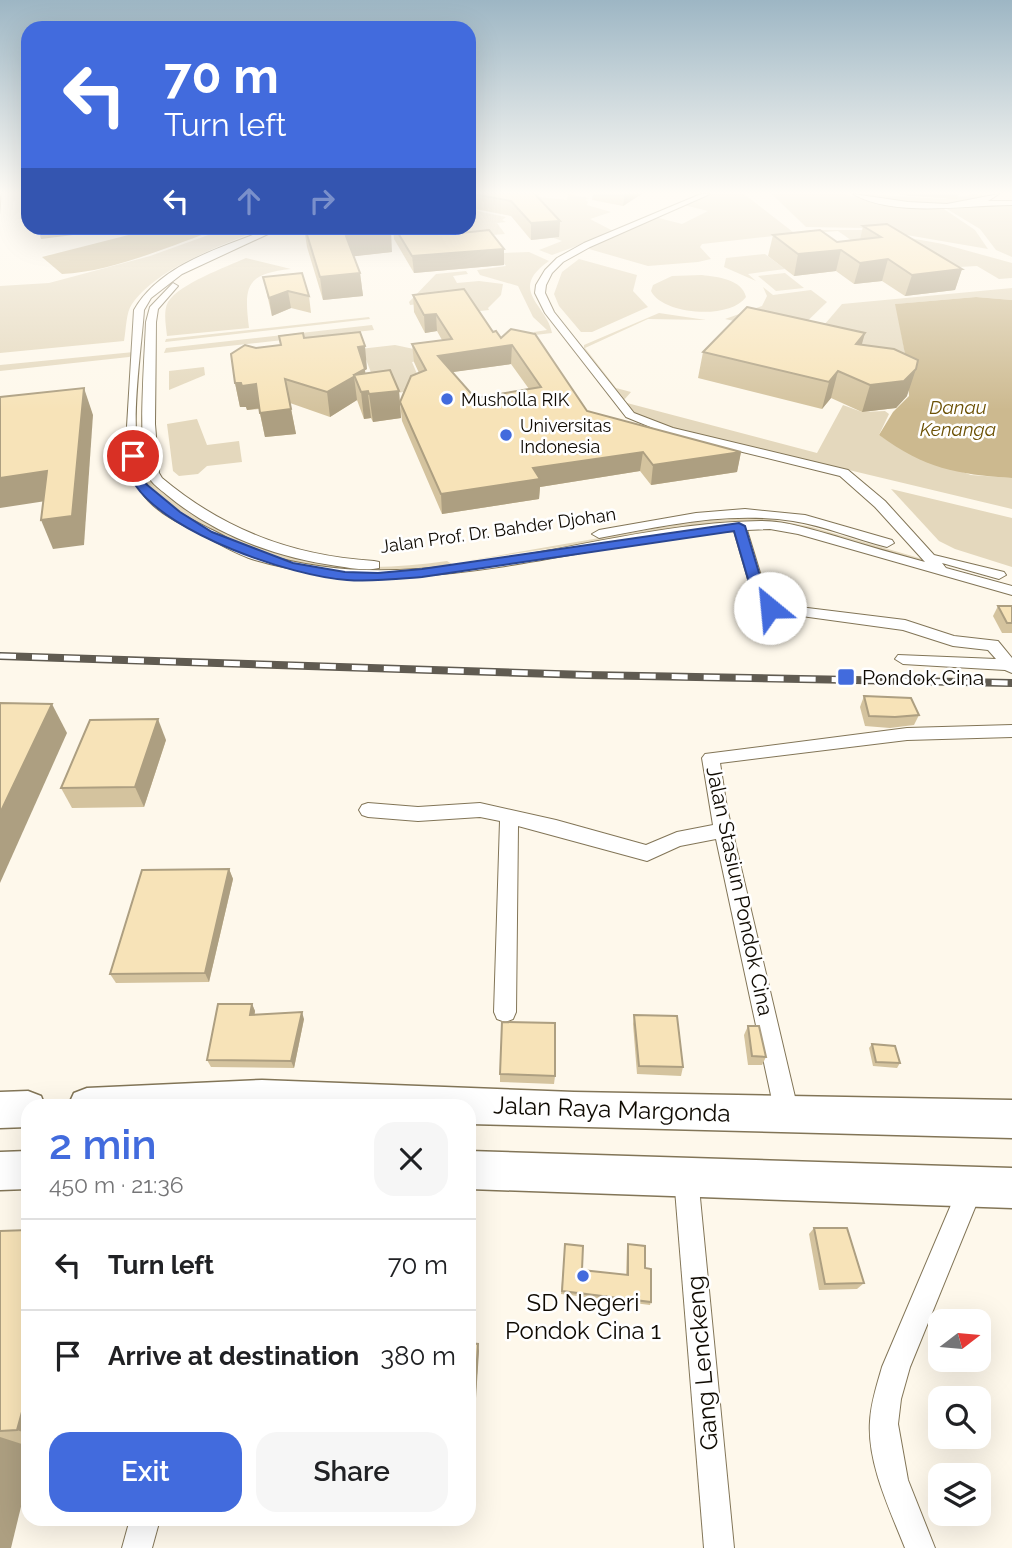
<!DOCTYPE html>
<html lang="en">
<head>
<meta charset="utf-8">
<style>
	:root { --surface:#fff; --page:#f6f6f6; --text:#202124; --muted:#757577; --line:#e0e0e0; --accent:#426bdd }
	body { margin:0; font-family:Raleway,sans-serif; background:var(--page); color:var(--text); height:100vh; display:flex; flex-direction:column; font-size:26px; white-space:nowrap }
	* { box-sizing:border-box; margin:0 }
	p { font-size:23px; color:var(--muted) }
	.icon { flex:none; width:38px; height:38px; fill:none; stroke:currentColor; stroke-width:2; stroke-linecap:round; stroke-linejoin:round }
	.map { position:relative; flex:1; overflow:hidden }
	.details { position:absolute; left:21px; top:1099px; width:455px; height:427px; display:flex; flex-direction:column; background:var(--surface); border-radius:21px; box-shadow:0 7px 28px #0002 }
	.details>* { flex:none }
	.banner { position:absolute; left:21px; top:21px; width:455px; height:214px; border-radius:21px; box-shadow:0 7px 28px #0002; background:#426bdd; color:#fff; overflow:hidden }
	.needle { width:46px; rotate:74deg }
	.fabs { position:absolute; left:928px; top:1309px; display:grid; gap:14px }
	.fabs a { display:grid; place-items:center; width:63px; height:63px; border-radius:14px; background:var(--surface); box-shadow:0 7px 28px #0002; font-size:35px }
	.pin { position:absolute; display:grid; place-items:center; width:60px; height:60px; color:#fff; margin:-30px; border:4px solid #fff; border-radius:50%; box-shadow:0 2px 7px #0007 }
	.me { position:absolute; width:77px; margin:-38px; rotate:332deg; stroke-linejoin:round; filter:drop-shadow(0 0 5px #0008) }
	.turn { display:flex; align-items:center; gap:24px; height:147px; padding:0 28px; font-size:32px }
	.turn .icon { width:91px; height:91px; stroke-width:2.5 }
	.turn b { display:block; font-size:49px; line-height:60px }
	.lanes { display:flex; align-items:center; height:66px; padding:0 28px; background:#0003; justify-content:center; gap:35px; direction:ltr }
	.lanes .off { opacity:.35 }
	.round { display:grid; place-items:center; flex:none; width:74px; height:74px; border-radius:21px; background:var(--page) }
	.headline { display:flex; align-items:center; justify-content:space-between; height:119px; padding:0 28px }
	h1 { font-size:42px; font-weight:600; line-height:52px; color:var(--accent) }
	.cta { display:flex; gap:14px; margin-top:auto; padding:14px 28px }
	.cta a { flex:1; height:80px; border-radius:21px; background:var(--accent); color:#fff; font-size:28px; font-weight:600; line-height:80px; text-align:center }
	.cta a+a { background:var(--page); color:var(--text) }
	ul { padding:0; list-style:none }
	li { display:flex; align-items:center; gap:21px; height:91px; padding:0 28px; border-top:2px solid var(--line) }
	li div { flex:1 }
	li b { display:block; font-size:26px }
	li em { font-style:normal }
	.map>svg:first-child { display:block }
</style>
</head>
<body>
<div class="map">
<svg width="1012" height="1548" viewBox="0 0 1012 1548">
	<rect width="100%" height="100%" fill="#fef8eb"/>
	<g fill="#e4d8bd">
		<polygon points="568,194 589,198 585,200 588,201 587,205 611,212 590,219 615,232 552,255 539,250 562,241 554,238 559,237 531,196 567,200"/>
		<polygon points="710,194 744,194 793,232 792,234 702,244 700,247 711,259 698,262 648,266 589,249 588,247 655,217 682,224 708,211 684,205"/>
		<polygon points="772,194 845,194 869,200 941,207 975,230 988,249 866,228 806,227"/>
		<path d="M865,194L944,199L974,194L988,196C950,212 903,203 865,194Z"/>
		<polygon points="1012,205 1012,257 996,250 980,229 947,209"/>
		<polygon points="479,209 477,211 506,217 502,220 506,222 497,223 505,234 468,237 461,228 469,228 469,213 473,211 470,210"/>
		<path d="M228,228H263C222,246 159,266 132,304C126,312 126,330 124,341L0,353V286L49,283L150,256Z"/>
		<polygon points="808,230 865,230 943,244 1012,263 1012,278 999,279 977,266 922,269 858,245 838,231 812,233"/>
		<path d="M498,245L504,253L529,252L549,261C507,290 547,305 552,333L535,335L534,332L547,330L533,317L518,286L480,275L477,270L506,266L490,246Z"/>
		<polygon points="765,254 785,269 748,274 756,281 724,267 726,258"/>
		<path d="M246,258L291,269C245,274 244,286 249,328L167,336C166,326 163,311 168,302C179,284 226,267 246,258Z"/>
		<polygon points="579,259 637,275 633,291 648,307 592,332 581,332 559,306 554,294 562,272"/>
		<polygon points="466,271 468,274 453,276 457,283 479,281 503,284 501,295 488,308 489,310 472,312 463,299 410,305 409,302 436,274"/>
		<polygon points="785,273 804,288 776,291 758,276"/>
		<path d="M702,275C717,277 742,279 746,297C730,320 663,315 651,291L653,285L672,276Z"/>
		<polygon points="763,287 773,295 811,290 827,302 794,334 725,319 762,306 767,296"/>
		<polygon points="1012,288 1012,300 976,297 896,304 907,364 813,338 842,304"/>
		<path d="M659,313L706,320L648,319L585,348L616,388L631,392L624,400L627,403L817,453L843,405L862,412L885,411L889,414L879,435L905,451L971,475L1012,478V509L673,428C658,423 638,418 626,408C609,392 597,367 584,348V345Z"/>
		<polygon points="369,317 370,319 165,342 166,339"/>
		<polygon points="372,325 374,330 164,353 166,348"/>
		<polygon points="395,345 428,352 432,359 412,362 423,388 393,394 373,378 364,354 307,355"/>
		<polygon points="134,352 134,355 129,357 0,371 0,365"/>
		<polygon points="204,367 205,375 169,390 169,371"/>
		<polygon points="197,419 207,445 239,441 242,462 207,466 198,474 179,476 173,471 167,424"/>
		<path d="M139,430H145C145,443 142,462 147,473C155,490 175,502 191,512C272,566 352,575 447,561L452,564C437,571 415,572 399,573C319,577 230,553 167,502C159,494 146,486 140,475C135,463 137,446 137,433Z"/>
		<polygon points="891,489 1012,518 1012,567 955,549 939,541"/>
		<polygon points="760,517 812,527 926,560 927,564 791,525 695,527 466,561 692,522"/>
	</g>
	<g fill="#ccb98f">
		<path d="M156,228H221C172,245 113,272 62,274L42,257Z"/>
		<path d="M976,297L1012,300V478C955,474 926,469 879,435L893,412L909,396L907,364L895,304Z"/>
	</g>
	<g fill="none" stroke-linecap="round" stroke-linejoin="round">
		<g stroke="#827557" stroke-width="2">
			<g id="minor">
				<path d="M701,194H710L590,247L563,262L552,273L546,285L545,293L554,312L634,413L673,428L848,470L885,501L934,555L1004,572L1006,575L999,579L942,563L946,568L1012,586V595L798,534L770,529L747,530L764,586L775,604L905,620L954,636L998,641L1012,658V673L1005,670L903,664L895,659L898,655L996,659L988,650L953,646L903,630L765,611L750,586L734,531C572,543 417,607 255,560C237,555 219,543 202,535C156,512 130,497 126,443L134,310C161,263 224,247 271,228H281L182,274L151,298L144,310C141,355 127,438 144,479C153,502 189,518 210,529C227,537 245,549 263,554C429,604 595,523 761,521C787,521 813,530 838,537C867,546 896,554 925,562L875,507L840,476L665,433L626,417L545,313L535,293L536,285L545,270L557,258L584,243Z"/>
				<path d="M853,194L908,202L947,204L999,194L988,201H1012V205C966,205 895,218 853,194Z"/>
				<path d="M173,283L178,286L158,309L156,322L155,424L159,473L162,478C224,530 293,556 374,561L379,562V568C366,571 350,568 337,566C275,557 215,535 167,495C160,489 152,484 148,476C137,452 145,353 146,322L150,307Z"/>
				<path d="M745,509L805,515L892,540L894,543L887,547C855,539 825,526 793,521C727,511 663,526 599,538L592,534L599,530L696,513Z"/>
				<polygon points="1012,725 1012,737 907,740 720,763 727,808 799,1114 795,1122 787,1126 779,1122 775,1114 716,839 680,846 647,861 518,826 516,1012 513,1019 505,1022 497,1019 494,1012 500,821 480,817 418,821 368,817 362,815 359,810 362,805 368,803 418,807 480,803 556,820 646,845 677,832 713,825 702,758 705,754 907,728"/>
				<polygon points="686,1165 695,1168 698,1177 734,1548 704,1548 674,1177 677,1168"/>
				<path d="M971,1176L980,1179L983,1188L910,1367L901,1399L898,1424L908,1480L935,1548H905C890,1510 867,1463 870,1421C871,1402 877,1385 882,1367L962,1179Z"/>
				<polygon points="130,1519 160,1519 152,1548 122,1548"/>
			</g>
		</g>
		<g stroke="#827557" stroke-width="3">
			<g id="primary">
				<polygon points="262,1080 574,1092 1012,1100 1012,1138 469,1124 469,1106 68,1106 74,1093 87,1088"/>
				<polygon points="28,1091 41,1096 45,1106 28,1106 28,1127 0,1128 0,1092"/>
				<polygon points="28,1151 28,1189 0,1190 0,1152"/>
				<polygon points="469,1151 1012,1168 1012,1208 469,1189"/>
			</g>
		</g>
		<use href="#minor" fill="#fff" fill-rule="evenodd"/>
		<use href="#primary" fill="#fff" fill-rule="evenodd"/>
		<g stroke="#605b51" stroke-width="8">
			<polyline id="rail" points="0,656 587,675 1012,683"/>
		</g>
		<use href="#rail" stroke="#fff" stroke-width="5" stroke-dasharray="16" stroke-linecap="butt"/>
	</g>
	<g fill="#d4c39e" fill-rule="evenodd">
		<polygon points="469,193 542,193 537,197 560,221 559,237 531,240 511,216 475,209 469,213"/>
		<polygon points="593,193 643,193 623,206 592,200"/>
		<polygon points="894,193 959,193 957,199 909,196"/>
		<polygon points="863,226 962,269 955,290 905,296 882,281 854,284 836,271 794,276 768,256 773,235 837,242 860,240"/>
		<polygon points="304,228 392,252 354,256 360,273 363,296 323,300 307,247"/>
		<polygon points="393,228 457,228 461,233 504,249 504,265 414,273 394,239"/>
		<polygon points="263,277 309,296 311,313 291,308 272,316"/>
		<path d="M413,295L493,332L501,338L511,329L587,411L741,452L737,472L651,485L640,471L540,487L539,499L442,514L402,421L400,402L419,373L414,362L412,344L442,340L437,331L425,333L414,312ZM511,364L529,389L475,398L452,372Z"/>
		<polygon points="865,333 861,345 907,396 896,408 862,412 831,398 822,409 698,378 703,352"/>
		<polygon points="279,336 304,338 367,369 365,370 365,373 399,391 401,418 373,422 371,418 364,419 357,400 330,417 290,403 296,434 265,437 259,409 247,410 246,407 240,407 235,383 256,348 281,345"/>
		<polygon points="998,606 1012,606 1012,633 1002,633 993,616"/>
		<polygon points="864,696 919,715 914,725 890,728 865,726 860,707"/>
		<polygon points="166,740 144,807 72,808 61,788"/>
		<polygon points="229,869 233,879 209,982 116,983 110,974"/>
		<polygon points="252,1004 255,1011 255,1015 304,1019 294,1068 211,1067 207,1060"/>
		<polygon points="634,1015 683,1067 681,1076 637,1074 633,1024"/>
		<polygon points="748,1026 766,1057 762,1065 748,1065 744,1035"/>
		<polygon points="872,1044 900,1063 897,1068 873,1066 869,1048"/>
		<polygon points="500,1074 555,1076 554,1084 500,1082"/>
		<polygon points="814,1228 864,1283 857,1289 819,1290 809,1234"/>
		<polygon points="28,1230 28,1478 0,1548 0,1231"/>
		<polygon points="565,1244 582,1270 626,1275 627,1247 628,1244 645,1268 651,1302 650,1305 561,1294"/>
	</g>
	<g fill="#ad9f81">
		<polygon points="0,193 2,193 0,214"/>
		<polygon points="625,193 643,193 623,206"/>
		<polygon points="474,194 475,209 469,213 469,197"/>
		<polygon points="560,221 559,237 531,240 531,223"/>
		<polygon points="38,228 96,228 97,232 41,239"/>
		<polygon points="391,231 392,252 348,257 346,236"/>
		<polygon points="504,249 504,265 414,273 412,256"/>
		<polygon points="841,250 836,271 794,276 798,254"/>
		<polygon points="888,259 882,281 854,284 860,263"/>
		<polygon points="962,269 955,290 905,296 912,275"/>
		<polygon points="360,273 363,296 323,300 320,277"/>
		<polygon points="288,291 291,308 272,316 269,298"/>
		<polygon points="436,314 437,331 425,333 424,315"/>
		<polygon points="865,333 858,358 856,344"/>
		<polygon points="512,345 511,364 439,374 438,356"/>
		<polygon points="365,346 367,369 365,370 371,418 364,419 361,392 355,376 358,347"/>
		<polygon points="916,369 907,396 896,408 862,412 870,385"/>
		<polygon points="838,371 831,398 822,409 829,382"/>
		<polygon points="354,376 357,400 330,417 327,392"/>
		<polygon points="235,383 241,383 256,384 261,408 247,410 246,407 240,407"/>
		<polygon points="84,388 93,415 84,545 53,549 41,520"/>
		<polygon points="399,391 401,418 373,422 369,394"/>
		<polygon points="291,409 296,434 265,437 260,413"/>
		<polygon points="643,452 640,471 540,487 539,499 442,514 441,494 533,468"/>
		<polygon points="741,452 737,472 651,485 653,465"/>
		<polygon points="47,471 59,499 0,508 0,478"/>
		<polygon points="52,704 67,733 0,883 0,813"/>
		<polygon points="158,719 166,740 144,807 135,787"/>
		<polygon points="229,869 233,879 209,982 205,973"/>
		<polygon points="252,1004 255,1011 253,1022 250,1015"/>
		<polygon points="302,1012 304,1019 294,1068 291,1061"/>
		<polygon points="473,1239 474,1249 469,1313 469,1290"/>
		<polygon points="478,1344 479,1351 470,1492 469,1484"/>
		<polygon points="28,1390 28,1434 17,1430"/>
		<polygon points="0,1437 28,1446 28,1478 11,1548 0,1548"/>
	</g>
	<g fill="#f7e3b8" stroke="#ad9f81" stroke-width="2" fill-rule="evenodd">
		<polygon points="469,193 534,193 560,221 531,223 511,201 474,194 469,197"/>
		<polygon points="887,224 962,269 912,275 888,259 860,263 841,250 798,254 773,235 820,230 837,242 881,237 863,226"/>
		<polygon points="305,228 390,228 391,231 346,236 360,273 320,277"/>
		<polygon points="395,228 457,228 461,233 489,230 504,249 412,256"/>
		<polygon points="302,273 309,296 288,291 269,298 263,277"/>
		<path d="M464,289L493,332L496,331L501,338L511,329L535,334L587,411L741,452L653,465L643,452L533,468L540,479L441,494L400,402L411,376L426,370L412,344L452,339L436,314L424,315L413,295ZM512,345L541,387L475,398L438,356Z"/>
		<polygon points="747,307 865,333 856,344 894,349 918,360 916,369 904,381 870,385 838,371 829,382 703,352"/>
		<polygon points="360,332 365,346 358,347 365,369 354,375 355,376 327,392 285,379 291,409 260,413 256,384 242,386 241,383 235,383 231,354 245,345 256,348 281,345 279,336 303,333 304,338"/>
		<polygon points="390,370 399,391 369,394 368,391 361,392 354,375"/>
		<polygon points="84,388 72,516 41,520 47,471 0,478 0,397"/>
		<polygon points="998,606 1012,606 1012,623 1007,623"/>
		<polygon points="864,696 911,698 919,715 895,717 869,716"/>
		<polygon points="0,703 52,704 0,813"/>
		<polygon points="158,719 135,787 61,788 90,720"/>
		<polygon points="229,869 205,973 110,974 142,870"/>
		<polygon points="218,1004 252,1004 250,1015 302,1012 291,1061 207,1060"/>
		<polygon points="634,1015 677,1016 683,1067 639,1066"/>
		<polygon points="502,1022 555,1023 555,1076 500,1074"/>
		<polygon points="748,1026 759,1026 766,1057 752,1056"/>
		<polygon points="872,1044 895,1046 900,1063 876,1062"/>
		<polygon points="814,1228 847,1228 864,1283 825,1284"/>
		<polygon points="28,1230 28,1390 17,1430 0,1431 0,1231"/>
		<polygon points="469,1239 473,1239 469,1290"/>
		<polygon points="565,1244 583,1246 582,1270 628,1275 628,1244 645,1246 645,1268 651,1269 651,1302 562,1291"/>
		<polygon points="469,1343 478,1344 469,1484"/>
	</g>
	<linearGradient id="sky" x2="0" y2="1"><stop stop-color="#9db6c4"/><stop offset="0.47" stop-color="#fffcf6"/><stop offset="1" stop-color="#fffcf6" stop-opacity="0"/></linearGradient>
	<rect width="1012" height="410" fill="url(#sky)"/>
	<path fill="#426bdd" stroke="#2b4690" stroke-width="2" d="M133,452L138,456L146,484L180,512L212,532L293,563L345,572L378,573L422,569L739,523L745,526L763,586L777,608L775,611H765L750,586L734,531L422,577C397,579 372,582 347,580C290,576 169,534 136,486C129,477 129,466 127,456Z"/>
	<g fill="#426bdd" stroke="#fff" stroke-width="2.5">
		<circle cx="447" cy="399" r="7"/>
		<circle cx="506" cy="435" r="7"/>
		<rect x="837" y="668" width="18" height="18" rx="3.5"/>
		<circle cx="583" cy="1276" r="7"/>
	</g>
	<g text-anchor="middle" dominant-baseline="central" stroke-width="5" stroke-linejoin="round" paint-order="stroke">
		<g font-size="18" fill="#100b03" stroke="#fff" text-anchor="start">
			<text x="461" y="399">Musholla RIK</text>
			<text x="520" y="425">Universitas<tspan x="520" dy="21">Indonesia</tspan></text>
		</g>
		<g font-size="18" fill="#100b03" stroke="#fff">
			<text transform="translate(498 530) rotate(-8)">Jalan Prof. Dr. Bahder Djohan</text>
		</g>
		<g font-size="19" font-style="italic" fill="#6c5105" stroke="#fff">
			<text x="958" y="407">Danau<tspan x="958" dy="22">Kenanga</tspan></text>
		</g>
		<g font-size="21" fill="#100b03" stroke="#fff" text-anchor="start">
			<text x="862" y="677">Pondok Cina</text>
		</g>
		<g font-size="21" fill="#100b03" stroke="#fff">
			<text transform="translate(740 891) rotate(78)">Jalan Stasiun Pondok Cina</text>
		</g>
		<g font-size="24" fill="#100b03" stroke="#fff">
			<text transform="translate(612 1109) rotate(2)">Jalan Raya Margonda</text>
			<text transform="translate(702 1363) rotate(-95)">Gang Lenckeng</text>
		</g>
		<g font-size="24" fill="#100b03" stroke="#fff">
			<text x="583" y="1302">SD Negeri<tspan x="583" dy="28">Pondok Cina 1</tspan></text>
		</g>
	</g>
</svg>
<div class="fabs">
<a><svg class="needle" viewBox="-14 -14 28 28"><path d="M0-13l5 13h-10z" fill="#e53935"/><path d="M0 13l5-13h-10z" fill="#757577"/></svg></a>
<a><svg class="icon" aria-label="search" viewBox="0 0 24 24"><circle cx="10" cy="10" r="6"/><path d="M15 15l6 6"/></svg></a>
<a><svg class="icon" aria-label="layers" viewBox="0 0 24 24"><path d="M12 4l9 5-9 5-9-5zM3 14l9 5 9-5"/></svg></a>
</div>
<div class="pin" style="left:133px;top:456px;background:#d93025"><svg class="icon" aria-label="arrive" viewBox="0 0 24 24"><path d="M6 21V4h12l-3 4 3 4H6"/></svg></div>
<svg class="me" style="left:770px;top:608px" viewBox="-20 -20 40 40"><circle r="19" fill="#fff"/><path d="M0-13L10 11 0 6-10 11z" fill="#426bdd"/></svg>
<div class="banner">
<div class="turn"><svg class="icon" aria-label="left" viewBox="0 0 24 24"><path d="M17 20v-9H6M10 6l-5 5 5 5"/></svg><div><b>70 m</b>Turn left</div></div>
<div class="lanes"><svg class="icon" aria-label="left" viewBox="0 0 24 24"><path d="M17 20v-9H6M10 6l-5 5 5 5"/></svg><svg class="icon off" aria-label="ahead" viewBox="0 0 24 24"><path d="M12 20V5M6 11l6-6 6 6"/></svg><svg class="icon off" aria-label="right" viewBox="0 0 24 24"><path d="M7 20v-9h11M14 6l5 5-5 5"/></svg></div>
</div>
<section class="details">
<div class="headline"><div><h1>2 min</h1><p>450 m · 21:36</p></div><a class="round"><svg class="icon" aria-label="close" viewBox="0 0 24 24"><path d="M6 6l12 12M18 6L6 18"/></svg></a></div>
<ul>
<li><svg class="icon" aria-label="left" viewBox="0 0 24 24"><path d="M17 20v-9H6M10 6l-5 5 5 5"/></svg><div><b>Turn left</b></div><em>70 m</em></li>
<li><svg class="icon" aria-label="arrive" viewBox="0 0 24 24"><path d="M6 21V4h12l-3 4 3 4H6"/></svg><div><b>Arrive at destination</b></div><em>380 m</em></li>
</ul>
<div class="cta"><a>Exit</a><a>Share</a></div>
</section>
</div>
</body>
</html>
